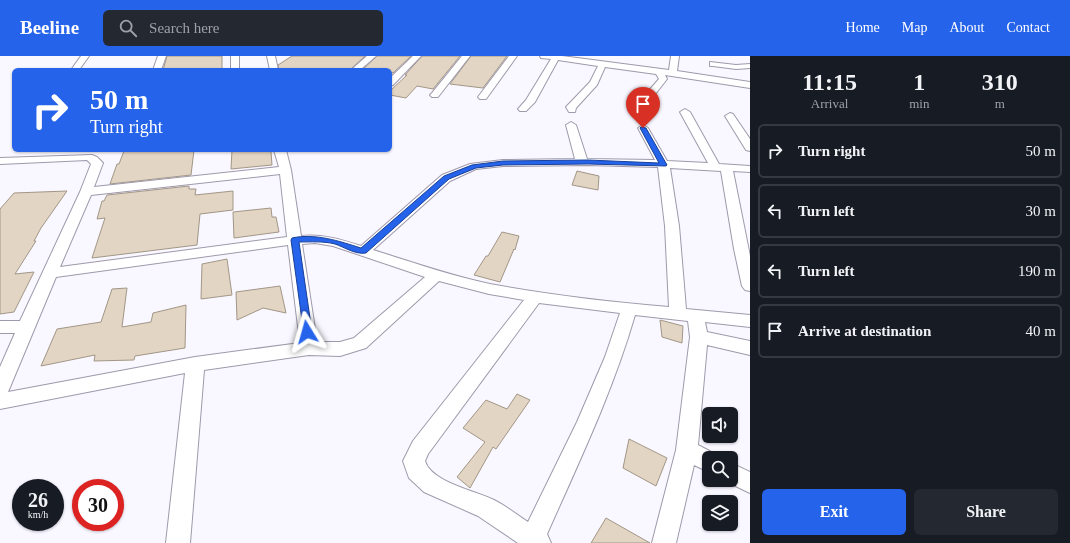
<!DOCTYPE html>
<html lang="en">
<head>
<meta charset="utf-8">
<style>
	:root { --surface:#171b24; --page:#242831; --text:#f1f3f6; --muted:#9ea1a6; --line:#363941; --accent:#2563eb }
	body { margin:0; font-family:"Times New Roman",serif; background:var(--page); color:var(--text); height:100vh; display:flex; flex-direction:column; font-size:15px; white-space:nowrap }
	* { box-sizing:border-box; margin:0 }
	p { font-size:13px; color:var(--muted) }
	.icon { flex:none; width:22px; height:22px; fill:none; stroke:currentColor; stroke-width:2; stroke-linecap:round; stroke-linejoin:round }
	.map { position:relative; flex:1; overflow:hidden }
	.sheet { display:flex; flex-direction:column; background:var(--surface); width:320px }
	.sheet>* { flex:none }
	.hud { position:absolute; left:12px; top:12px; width:380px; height:84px; border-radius:6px; box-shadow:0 1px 3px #0004; background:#2563eb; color:#fff; overflow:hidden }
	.buttons { position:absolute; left:702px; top:351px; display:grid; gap:8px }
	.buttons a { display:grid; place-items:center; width:36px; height:36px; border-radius:6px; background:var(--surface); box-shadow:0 1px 3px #0004; font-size:20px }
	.speed { position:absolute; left:12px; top:423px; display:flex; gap:8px; font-size:20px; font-weight:700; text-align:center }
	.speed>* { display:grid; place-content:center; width:52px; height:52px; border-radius:50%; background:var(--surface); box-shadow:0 1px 3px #0004; line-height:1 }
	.speed small { font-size:10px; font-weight:400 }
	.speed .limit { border:6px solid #d22; background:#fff; color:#111 }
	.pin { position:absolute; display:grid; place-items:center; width:34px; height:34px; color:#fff; margin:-41px -17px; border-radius:50% 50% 50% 0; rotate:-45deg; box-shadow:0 0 4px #0007 }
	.pin .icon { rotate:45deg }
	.me { position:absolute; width:44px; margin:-22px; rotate:352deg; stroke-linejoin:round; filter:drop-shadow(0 0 3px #0008) }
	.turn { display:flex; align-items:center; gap:14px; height:84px; padding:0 12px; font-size:18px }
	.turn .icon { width:52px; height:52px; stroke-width:2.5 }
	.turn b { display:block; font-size:28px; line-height:34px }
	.eta { display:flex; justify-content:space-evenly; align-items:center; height:68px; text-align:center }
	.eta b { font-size:24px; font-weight:700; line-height:28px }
	.primary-button { display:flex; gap:8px; margin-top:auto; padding:8px 12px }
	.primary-button a { flex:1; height:46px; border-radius:6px; background:var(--accent); color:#fff; font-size:16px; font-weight:700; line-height:46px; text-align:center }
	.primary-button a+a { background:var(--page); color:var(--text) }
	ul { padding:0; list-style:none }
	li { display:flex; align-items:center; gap:12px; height:54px; margin:0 8px 6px; padding:0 4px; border:2px solid var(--line); border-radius:6px }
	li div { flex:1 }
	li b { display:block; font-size:15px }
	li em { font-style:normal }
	header { display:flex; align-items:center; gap:24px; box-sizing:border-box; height:56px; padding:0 20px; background:var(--accent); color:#fff }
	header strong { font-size:19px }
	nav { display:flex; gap:22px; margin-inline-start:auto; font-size:14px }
	.search { width:280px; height:36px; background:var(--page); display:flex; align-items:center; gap:10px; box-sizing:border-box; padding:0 14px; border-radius:6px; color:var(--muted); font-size:15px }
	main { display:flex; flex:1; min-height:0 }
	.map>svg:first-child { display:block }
</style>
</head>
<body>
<header>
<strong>Beeline</strong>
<div class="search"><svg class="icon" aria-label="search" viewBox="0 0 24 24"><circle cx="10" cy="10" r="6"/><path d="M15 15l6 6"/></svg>Search here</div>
<nav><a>Home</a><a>Map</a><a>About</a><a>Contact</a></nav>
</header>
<main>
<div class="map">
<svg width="750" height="487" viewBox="0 0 750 487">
	<rect width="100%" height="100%" fill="#f9f7ff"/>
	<g fill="#e2d5c4" stroke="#a29686">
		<polygon points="167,0 222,0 222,14 163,14"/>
		<polygon points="292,0 365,0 350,14 279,14 278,9"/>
		<polygon points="377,0 411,0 393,17 390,16 390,14 362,14"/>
		<polygon points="422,0 460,0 433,33 417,30 406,42 390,39 390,35 407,19 405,19"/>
		<polygon points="471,0 507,0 483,32 450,28"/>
		<polygon points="137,94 194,94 191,119 110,128 117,108 119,108 124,95"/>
		<polygon points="232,94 269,95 271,96 272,109 231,113"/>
		<polygon points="577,115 599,120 598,134 572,129"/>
		<polygon points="189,130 189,133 196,133 195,139 233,135 233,154 200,158 197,189 92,202 105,162 97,163 102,145 104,145 107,139"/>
		<polygon points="67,135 41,172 34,185 36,185 15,218 34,216 14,256 0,258 0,153 14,137"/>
		<polygon points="271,152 272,161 276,161 279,176 234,182 233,156"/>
		<polygon points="502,176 519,180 515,194 514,193 500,226 474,219 486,200 488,200"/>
		<polygon points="227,203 232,239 201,243 202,208"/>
		<polygon points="280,230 286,257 263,252 237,264 236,236"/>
		<polygon points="127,232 122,271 151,266 153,257 186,249 185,292 135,300 134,304 94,305 95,299 41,310 57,273 101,266 112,233"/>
		<polygon points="660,264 683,270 682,287 662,281"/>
		<polygon points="517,338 530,344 496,393 493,391 470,432 457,421 485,386 463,372 486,344 507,353"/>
		<polygon points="629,383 667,402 656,430 623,412"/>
		<polygon points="606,462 650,487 591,487"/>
	</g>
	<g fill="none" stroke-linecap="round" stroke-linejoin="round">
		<g stroke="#9f99ab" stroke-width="2">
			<g id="street">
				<polygon points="81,0 89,0 79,14 71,14"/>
				<polygon points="158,0 166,0 161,14 153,14"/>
				<rect x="231" y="0" width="8" height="14"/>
				<polygon points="267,0 275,0 278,14 270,14"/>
				<polygon points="367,0 376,0 360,14 351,14"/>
				<polygon points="413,0 421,0 393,29 390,30 390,22"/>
				<polygon points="462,0 470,0 438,41 432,41 430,39 432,37"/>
				<polygon points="509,0 517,0 486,43 480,43 478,41"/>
				<polygon points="540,0 562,0 669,14 671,0 679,0 677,15 750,26 750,32 665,19 667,23 653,41 650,42 645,39 659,23 656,18 605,11 597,29 576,52 575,56 569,56 566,51 590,26 598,10 558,4 535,46 526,55 520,55 518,53 526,44 551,3 541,2"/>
				<polygon points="710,6 736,9 750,8 750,12 736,13 713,10 710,10"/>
				<path d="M685,53L690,56L719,108L750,110V116L733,115L750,200V235L745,234L742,230L734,193L721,115L670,112L679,170L686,253L750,259V271L705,266L707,276L750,285V299L707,289L698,389L717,399L718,402H709V416L694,409L676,487H652L676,394L690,281L688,265L635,259C613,335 579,406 547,478L551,487H518L478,460L424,436L409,422L403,405L413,385L524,244L489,238L439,225L366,292L340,300L309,299L204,314L190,487H166L185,317L0,353V311L15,277H0V265H20L80,136L91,108L87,104L0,108V102L92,99L97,101L103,107L94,131L279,111L274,94H286L291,114L301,180C322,178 340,183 361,190L442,119L470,108L503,104L575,103L566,69L571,66L576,69L587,103L655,104L638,72L643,69L648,72L667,105L708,107L680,56ZM588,109L658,111L665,170L669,251C610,246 549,239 490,228C451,220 412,206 373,194L450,125L476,113L503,110ZM280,118L287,181L60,211L91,139ZM315,187L333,190L425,221L354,282L340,286H317L302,188ZM288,189L300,287L195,301L8,336L56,221ZM539,247L620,257L605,301L577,366L528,466C517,459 506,450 494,444C476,435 431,426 425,405L428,398Z"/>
				<polygon points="730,57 733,58 750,83 750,95 746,94 725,60"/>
				<polygon points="731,407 750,416 750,437 723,424 731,424"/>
			</g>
		</g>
		<use href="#street" fill="#fff" fill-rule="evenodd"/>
	</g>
	<path fill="#2563eb" stroke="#184099" d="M641,71L646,72L667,109L666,110L588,108L503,109L476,112L449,123L366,197C356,199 344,191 335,188C323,185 311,186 299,186L312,276L311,279H304L291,184L292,182C315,177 339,185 361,192L444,120L472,109L503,105L588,104L659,107L640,72Z"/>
</svg>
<div class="buttons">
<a><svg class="icon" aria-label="sound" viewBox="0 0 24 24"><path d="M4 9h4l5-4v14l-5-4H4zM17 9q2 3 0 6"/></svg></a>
<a><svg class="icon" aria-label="search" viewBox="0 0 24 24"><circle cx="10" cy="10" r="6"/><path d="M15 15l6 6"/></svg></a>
<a><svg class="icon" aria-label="layers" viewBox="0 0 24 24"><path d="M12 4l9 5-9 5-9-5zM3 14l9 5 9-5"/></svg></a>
</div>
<div class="speed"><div>26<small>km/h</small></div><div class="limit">30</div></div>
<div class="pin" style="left:643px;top:72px;background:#d93025"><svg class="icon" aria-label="arrive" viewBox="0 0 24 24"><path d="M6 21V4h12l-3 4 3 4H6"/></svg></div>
<svg class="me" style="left:307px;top:276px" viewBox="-20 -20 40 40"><path d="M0-17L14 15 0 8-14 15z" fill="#2563eb" stroke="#fff" stroke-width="4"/></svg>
<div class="hud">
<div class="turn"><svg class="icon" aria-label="right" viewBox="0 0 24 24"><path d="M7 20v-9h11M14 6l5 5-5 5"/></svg><div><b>50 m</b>Turn right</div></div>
</div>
</div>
<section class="sheet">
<div class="eta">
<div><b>11:15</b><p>Arrival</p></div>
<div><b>1</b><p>min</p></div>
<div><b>310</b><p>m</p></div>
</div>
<ul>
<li><svg class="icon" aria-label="right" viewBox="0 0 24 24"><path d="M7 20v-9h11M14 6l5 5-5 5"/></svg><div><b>Turn right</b></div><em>50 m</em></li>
<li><svg class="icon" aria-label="left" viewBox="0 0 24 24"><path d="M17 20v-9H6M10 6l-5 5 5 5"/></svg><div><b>Turn left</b></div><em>30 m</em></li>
<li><svg class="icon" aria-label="left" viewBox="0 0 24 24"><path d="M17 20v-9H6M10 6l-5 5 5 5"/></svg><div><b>Turn left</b></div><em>190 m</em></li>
<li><svg class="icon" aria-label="arrive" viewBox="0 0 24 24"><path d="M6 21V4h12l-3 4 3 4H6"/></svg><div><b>Arrive at destination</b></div><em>40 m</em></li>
</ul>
<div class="primary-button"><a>Exit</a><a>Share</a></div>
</section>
</main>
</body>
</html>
